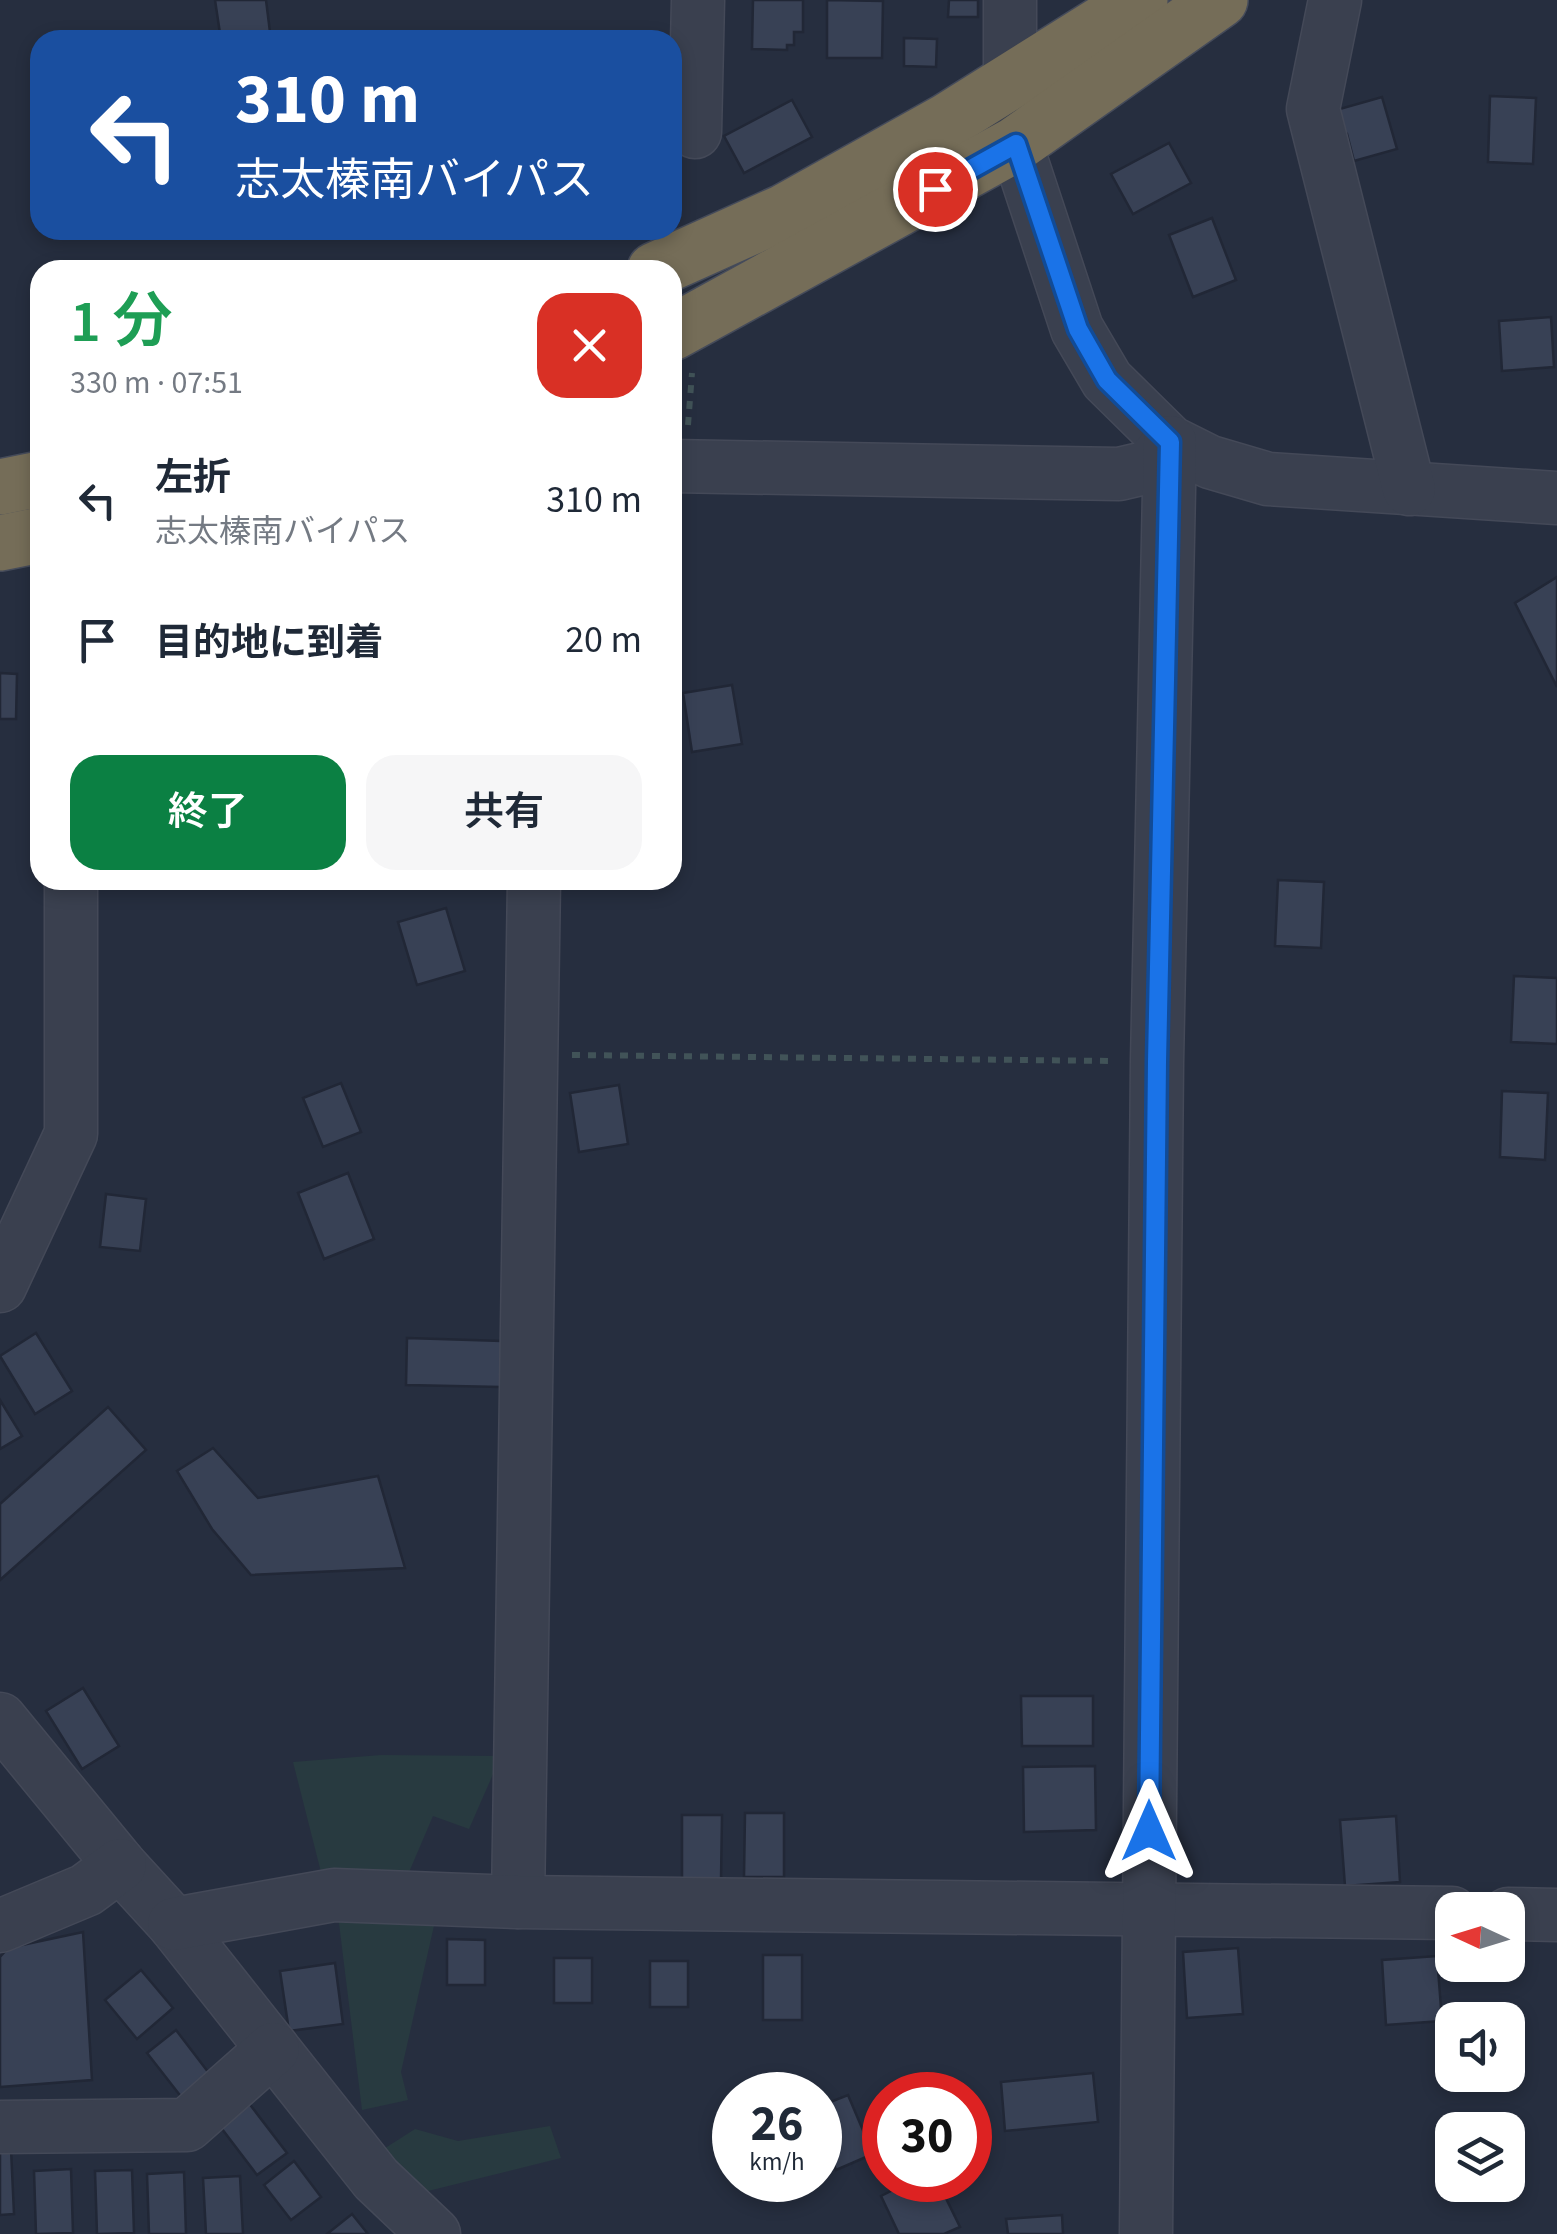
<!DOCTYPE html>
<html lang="ja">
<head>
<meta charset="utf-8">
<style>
	:root { --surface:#fff; --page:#f6f6f7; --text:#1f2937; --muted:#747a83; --accent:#0b8043 }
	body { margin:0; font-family:"Source Sans 3","Noto Sans JP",sans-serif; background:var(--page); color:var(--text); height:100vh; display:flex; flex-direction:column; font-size:38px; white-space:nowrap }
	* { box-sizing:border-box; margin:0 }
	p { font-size:32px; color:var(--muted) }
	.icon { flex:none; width:55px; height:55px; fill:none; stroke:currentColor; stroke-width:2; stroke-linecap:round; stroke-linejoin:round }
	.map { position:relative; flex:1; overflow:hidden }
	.sheet { position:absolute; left:30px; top:260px; width:652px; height:630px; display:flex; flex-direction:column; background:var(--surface); border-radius:30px; box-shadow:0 5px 15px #0003 }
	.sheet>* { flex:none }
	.guide { position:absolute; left:30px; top:30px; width:652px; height:210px; border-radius:30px; box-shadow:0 5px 15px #0003; background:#1a4fa0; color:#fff; overflow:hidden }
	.needle { width:65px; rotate:274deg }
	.controls { position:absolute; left:1435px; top:1892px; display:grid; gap:20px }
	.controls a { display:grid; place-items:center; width:90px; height:90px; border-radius:20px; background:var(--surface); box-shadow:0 5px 15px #0003; font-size:50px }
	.speed { position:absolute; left:712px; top:2072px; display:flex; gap:20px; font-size:50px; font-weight:700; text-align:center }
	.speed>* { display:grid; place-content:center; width:130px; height:130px; border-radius:50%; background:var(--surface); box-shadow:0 5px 15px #0003; line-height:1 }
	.speed small { font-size:25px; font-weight:400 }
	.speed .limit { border:15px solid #d22; background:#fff; color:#111 }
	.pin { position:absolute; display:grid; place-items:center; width:85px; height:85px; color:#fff; margin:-42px; border:5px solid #fff; border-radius:50%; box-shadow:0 2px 10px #0007 }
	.me { position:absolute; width:110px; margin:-55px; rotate:0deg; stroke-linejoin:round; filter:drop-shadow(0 0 8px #0008) }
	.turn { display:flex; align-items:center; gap:35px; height:210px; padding:0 40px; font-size:45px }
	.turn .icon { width:130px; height:130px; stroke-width:2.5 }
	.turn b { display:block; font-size:70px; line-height:85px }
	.round { display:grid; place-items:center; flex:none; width:105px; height:105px; border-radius:30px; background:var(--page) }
	.overview { display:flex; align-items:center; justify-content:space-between; height:170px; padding:0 40px }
	h1 { font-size:60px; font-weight:600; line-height:75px; color:#1e9e55 }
	.primary-button { display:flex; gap:20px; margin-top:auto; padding:20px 40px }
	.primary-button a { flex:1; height:115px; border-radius:30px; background:var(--accent); color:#fff; font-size:40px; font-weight:600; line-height:115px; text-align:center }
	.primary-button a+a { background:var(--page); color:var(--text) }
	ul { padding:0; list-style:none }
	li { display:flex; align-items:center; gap:30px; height:140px; padding:0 40px }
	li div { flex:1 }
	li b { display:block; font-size:38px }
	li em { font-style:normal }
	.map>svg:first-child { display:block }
</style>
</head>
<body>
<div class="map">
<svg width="1557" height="2234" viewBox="0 0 1557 2234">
	<rect width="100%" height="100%" fill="#262e3f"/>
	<g fill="#283a40">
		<polygon points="381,1755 501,1756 469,1829 433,1816 401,1891 324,1884 293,1762"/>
		<polygon points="336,1899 438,1908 401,2072 408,2100 362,2110"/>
		<polygon points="550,2126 561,2158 420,2193 379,2152 415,2129 458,2141"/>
	</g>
	<g fill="#384155" stroke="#212736" stroke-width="2.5">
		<polygon points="215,0 266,0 271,40 221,40"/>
		<polygon points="753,0 803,0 803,32 794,32 794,45 787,45 787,50 752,49"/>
		<polygon points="827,0 883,1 882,58 827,58"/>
		<polygon points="949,0 978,0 978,17 948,17"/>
		<polygon points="904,38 937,39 936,67 904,66"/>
		<polygon points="1490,96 1536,98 1533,164 1488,162"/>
		<polygon points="1382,97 1397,149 1354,161 1347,134 1336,136 1329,112"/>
		<polygon points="792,100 812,137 744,173 724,136"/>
		<polygon points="1169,143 1191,183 1133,214 1111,174"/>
		<polygon points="1212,218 1236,280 1193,297 1169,235"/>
		<polygon points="1551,317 1554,367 1502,371 1499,321"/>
		<polygon points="1557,577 1557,687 1515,603"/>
		<polygon points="0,673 17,674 16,719 0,719"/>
		<polygon points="732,685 742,744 692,752 683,693"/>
		<polygon points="1278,880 1324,882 1321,948 1275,946"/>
		<polygon points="446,908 465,971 417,985 398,922"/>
		<polygon points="1514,976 1557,978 1557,1044 1511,1042"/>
		<polygon points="341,1083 361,1132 323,1147 303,1098"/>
		<polygon points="619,1085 628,1144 579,1152 570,1093"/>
		<polygon points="1502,1091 1548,1093 1545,1160 1500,1157"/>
		<polygon points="348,1173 374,1239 324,1259 298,1193"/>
		<polygon points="106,1194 146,1199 140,1251 100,1247"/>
		<polygon points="36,1333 72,1391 35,1414 0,1356"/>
		<polygon points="407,1338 502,1341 501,1387 406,1385"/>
		<polygon points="0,1400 22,1436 0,1449"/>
		<polygon points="108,1407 146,1450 0,1580 0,1504"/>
		<polygon points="213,1448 258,1498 378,1476 405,1568 251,1575 212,1529 177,1471"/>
		<polygon points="83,1688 119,1746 82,1769 46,1711"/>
		<polygon points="1021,1696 1093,1696 1093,1746 1022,1746"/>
		<polygon points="1095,1766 1096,1830 1024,1832 1023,1767"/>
		<polygon points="745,1813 784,1813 784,1877 744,1877"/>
		<polygon points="682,1815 722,1815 721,1880 682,1880"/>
		<polygon points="1396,1816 1400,1882 1345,1886 1340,1820"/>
		<polygon points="83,1932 92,2080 0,2087 0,1957 8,1948"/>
		<polygon points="447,1939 485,1940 485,1985 447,1985"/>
		<polygon points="1238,1948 1243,2014 1187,2018 1183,1952"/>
		<rect x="763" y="1955" width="39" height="65"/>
		<polygon points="1437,1956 1442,2021 1386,2025 1382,1960"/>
		<rect x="554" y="1958" width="38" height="45"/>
		<rect x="650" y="1961" width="38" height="46"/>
		<polygon points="335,1963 343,2024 289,2031 280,1971"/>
		<polygon points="141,1970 173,2008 137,2039 105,2000"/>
		<polygon points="176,2030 215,2081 186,2103 147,2053"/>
		<polygon points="1093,2073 1098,2122 1005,2131 1001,2082"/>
		<polygon points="941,2082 943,2095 892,2095 892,2091"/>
		<polygon points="848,2095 873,2154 836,2170 820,2130 820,2106"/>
		<polygon points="248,2102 287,2153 257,2175 219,2125"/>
		<polygon points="0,2149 11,2149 14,2214 0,2215"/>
		<polygon points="294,2161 321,2197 291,2220 264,2185"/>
		<polygon points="71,2169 73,2233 36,2234 34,2171"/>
		<polygon points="132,2170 134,2233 97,2234 95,2171"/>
		<polygon points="184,2172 186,2234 149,2234 147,2174"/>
		<polygon points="240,2176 243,2234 206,2234 203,2178"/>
		<polygon points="913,2180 937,2180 960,2227 944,2234 899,2234 881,2196"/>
		<polygon points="352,2214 368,2234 327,2234"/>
		<polygon points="1062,2215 1063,2234 1008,2234 1006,2219"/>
	</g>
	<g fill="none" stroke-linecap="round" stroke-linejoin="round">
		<g stroke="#444958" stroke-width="55">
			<g id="minor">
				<polyline points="1010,0 1010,80 1016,144 1077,329 1107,380 1170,442 1210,462 1268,479 1557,498"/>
				<polyline points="1335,0 1313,109 1409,489"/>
				<polyline points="695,132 698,0"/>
				<polyline points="672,466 1119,474 1149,467 1170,442"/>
				<polyline points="0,1286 71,1134 71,880"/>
				<polyline points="0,1719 120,1865 174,1924 376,2179 434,2234"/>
				<polyline points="518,1902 534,880"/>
				<polyline points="1508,1914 1557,1915"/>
				<polyline points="174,1924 334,1895 518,1902 1452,1913"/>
				<polyline points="0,1926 86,1890 120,1865"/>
				<polyline points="0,2127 187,2125 273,2049"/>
				<polyline points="1146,2234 1157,1062 1170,442"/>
			</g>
		</g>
		<g stroke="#454b5a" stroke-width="58">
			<g id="highway">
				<polyline points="655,270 784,212 947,121 1140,0"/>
				<polyline points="672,333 1016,144 1220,0"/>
				<polyline points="0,487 40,479"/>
				<polyline points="0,543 40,535"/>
			</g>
		</g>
		<g stroke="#415358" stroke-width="6" stroke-dasharray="8 8" stroke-linecap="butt">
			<polyline points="688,425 692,373"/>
			<polyline points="572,1055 1115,1061"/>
		</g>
		<use href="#minor" stroke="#3a404f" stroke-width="52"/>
		<use href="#highway" stroke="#756d58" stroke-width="55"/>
	</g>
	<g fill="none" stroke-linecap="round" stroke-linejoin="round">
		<g stroke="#114b97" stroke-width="25">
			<polyline id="route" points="935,189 1016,144 1078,329 1107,380 1170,442 1157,1062 1149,1831"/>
		</g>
		<use href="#route" stroke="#1a73e8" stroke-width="18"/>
	</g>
</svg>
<div class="controls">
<a><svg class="needle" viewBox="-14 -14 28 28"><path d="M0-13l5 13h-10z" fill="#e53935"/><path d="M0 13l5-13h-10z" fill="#747a83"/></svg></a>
<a><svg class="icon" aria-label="sound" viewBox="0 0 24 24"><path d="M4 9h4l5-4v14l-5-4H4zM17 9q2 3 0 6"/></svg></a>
<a><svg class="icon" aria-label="layers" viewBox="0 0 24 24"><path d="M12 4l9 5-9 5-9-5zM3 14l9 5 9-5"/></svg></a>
</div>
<div class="speed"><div>26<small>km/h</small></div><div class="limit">30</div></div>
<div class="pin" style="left:935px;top:189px;background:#d93025"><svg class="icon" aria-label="arrive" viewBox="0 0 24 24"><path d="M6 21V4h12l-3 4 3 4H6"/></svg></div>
<svg class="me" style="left:1149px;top:1831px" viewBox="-20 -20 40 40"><path d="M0-17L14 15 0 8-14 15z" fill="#1a73e8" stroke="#fff" stroke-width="4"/></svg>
<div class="guide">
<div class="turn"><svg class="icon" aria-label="left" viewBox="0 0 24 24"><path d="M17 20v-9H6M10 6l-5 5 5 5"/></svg><div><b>310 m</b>志太榛南バイパス</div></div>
</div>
<section class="sheet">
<div class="overview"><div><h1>1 分</h1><p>330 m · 07:51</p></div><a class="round" style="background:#d93025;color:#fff"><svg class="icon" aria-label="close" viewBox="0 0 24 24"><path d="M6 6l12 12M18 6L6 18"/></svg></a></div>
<ul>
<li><svg class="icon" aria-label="left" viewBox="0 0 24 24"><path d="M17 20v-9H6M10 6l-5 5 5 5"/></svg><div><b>左折</b><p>志太榛南バイパス</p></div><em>310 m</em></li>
<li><svg class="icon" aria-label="arrive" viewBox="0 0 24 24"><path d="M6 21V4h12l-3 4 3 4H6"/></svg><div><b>目的地に到着</b></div><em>20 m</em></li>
</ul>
<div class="primary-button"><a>終了</a><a>共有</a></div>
</section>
</div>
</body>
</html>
